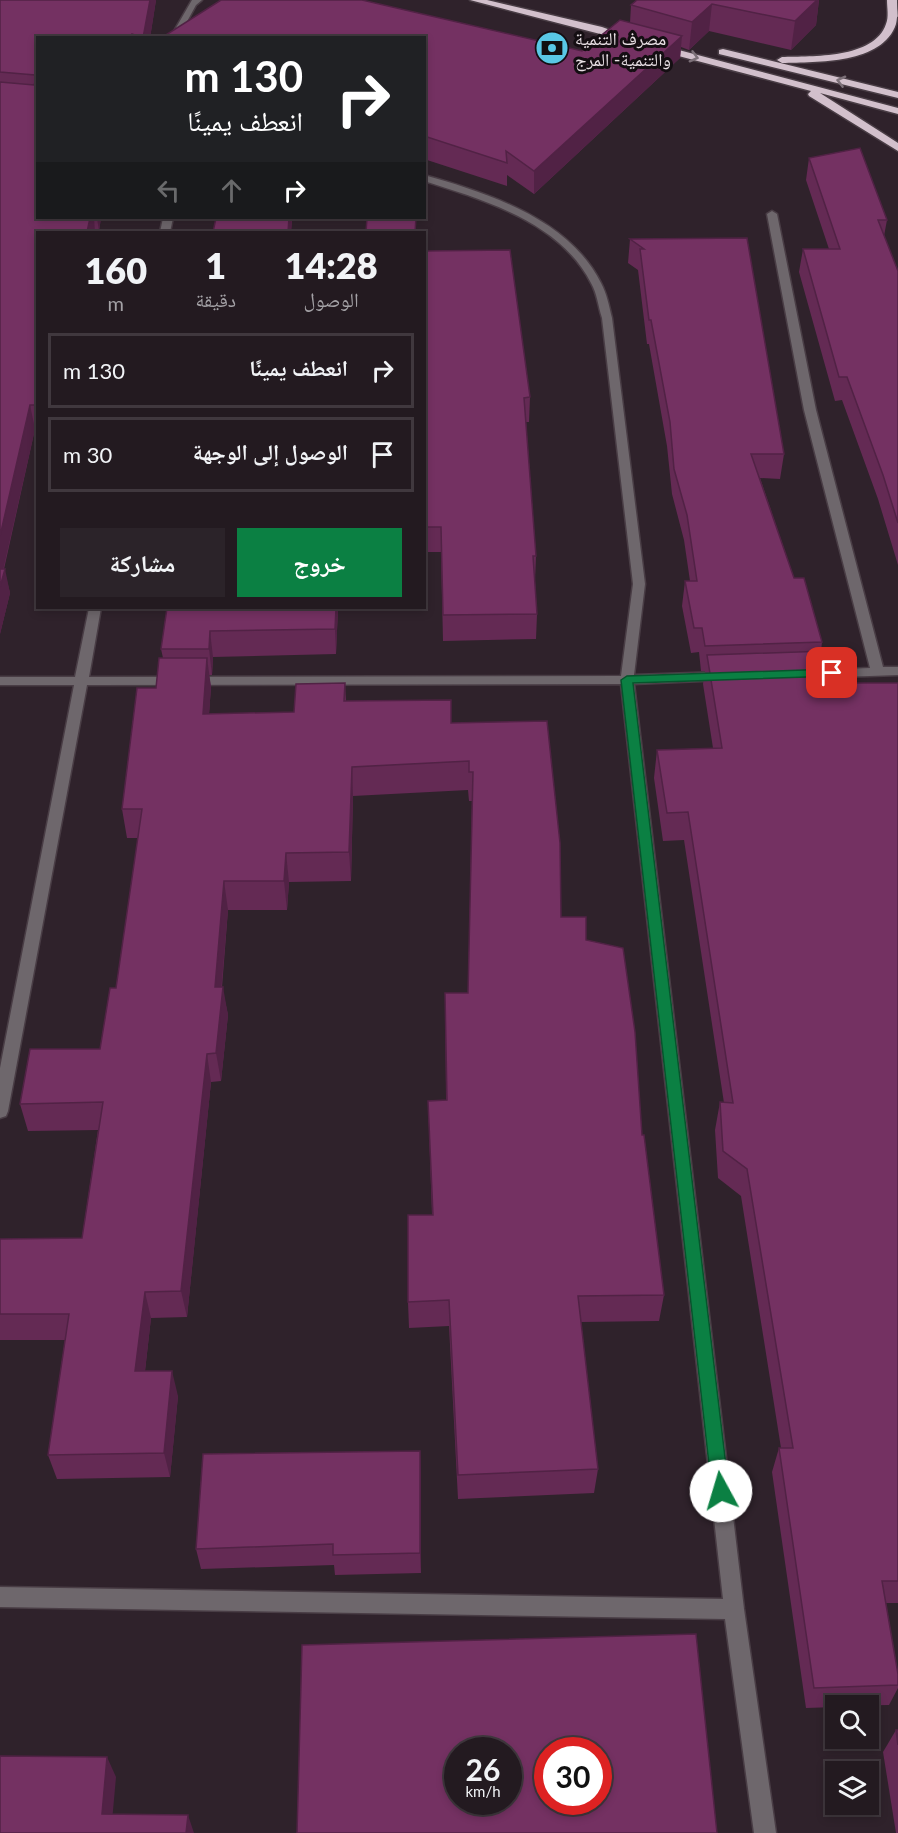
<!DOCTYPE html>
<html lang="ar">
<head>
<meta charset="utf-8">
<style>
	:root { --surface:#231a20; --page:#2b2329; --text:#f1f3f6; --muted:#a3a1a5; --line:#40383e; --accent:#0b8043 }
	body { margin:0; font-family:Lato,"Noto Naskh Arabic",sans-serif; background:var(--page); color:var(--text); direction:rtl; height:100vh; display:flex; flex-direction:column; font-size:22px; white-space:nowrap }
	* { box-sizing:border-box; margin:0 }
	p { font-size:20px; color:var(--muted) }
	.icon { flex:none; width:33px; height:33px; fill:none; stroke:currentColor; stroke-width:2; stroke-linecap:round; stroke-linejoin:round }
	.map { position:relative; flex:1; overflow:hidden; direction:ltr }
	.sheet { position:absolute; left:36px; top:231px; width:390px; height:378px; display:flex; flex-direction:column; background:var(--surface); border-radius:0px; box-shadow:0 3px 9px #0003,0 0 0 2px var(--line); direction:rtl }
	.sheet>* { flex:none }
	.guide { position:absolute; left:36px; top:36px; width:390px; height:183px; border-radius:0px; box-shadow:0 3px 9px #0003,0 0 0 2px var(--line); direction:rtl; background:#202124; color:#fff; overflow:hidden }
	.fabs { position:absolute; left:825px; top:1695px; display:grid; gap:12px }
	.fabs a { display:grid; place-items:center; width:54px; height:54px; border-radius:0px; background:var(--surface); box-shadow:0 3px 9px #0003,0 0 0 2px var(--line); font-size:30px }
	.speed { position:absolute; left:444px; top:1737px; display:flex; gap:12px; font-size:30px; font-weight:700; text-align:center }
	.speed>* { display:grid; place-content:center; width:78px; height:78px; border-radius:50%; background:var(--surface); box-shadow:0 3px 9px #0003,0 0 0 2px var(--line); line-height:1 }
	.speed small { font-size:15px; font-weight:400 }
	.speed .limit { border:9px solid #d22; background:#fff; color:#111 }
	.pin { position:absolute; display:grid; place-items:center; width:51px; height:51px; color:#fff; margin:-26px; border-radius:12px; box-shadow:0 3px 9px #0006 }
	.me { position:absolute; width:66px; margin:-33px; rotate:354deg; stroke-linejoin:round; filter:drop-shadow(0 0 4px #0008) }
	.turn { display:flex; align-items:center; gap:21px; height:126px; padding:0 24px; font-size:27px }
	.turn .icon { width:78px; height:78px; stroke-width:2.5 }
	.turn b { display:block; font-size:42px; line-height:51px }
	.lanes { display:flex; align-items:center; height:57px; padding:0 24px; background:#0003; justify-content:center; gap:30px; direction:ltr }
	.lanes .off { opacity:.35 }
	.eta { display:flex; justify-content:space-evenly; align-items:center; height:102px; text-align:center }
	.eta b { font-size:36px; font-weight:800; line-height:42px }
	.primary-button { display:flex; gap:12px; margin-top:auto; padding:12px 24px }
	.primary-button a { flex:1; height:69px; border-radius:0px; background:var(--accent); color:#fff; font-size:24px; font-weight:800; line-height:69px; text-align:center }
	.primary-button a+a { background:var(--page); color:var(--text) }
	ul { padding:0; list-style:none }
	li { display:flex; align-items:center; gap:18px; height:75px; margin:0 12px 9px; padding:0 12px; border:3px solid var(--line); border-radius:0px }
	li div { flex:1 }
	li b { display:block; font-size:22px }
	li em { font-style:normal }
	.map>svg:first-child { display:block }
</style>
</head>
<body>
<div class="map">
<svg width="898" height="1833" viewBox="0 0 898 1833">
	<rect width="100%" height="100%" fill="#2f222b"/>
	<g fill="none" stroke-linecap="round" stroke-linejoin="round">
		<g stroke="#493d45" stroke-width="3">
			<g id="street">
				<polygon points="192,0 202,0 196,5 178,38 170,38"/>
				<path d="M424,175C488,193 569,219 601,283C607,294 609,306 612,318L645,584L634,675L723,672L730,676L723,680L634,684L744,1609L776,1833H754L725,1619L0,1607V1587L723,1599L621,684L87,685L8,1111L6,1116L0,1118V1068L74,685H0V677H75L89,608H101L89,677L621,676L633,584L602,318C598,306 597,293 591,283C560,222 484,200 424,181Z"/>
				<polygon points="772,211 777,214 816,410 883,667 898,667 898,675 813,678 806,674 813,670 870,668 804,410 767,214"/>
				<polygon points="163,218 173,218 170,232 160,232"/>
			</g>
		</g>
		<g stroke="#493d45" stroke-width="3">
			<polygon id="primary" points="888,0 896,0 898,17 894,15"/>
		</g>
		<g stroke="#493d45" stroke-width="3">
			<g id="highway">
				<polygon points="470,0 487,0 602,27 632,38 627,41"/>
				<path d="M887,0H897C897,7 898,16 896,24C883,64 817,62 782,63L777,60L782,57C812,56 874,59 886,24C889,17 887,8 887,0Z"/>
				<polygon points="656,44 898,108 898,114 820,93 898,143 898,151 809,96 808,94 811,91 652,49 652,45"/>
				<polygon points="723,49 898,92 898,98 719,54 719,50"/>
			</g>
		</g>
		<use href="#street" fill="#6e676c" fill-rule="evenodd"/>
		<use href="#primary" fill="#b6a7b0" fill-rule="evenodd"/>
		<use href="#highway" fill="#d2c0cc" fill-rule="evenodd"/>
	</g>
	<g fill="#642a54">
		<polygon points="0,0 156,0 150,38 38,38 38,218 101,218 99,231 38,232 38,429 35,429 4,569 10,593 0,634"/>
		<polygon points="819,0 816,25 791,50 709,31 689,50 681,47 680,58 534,194 507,175 507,186 424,159 424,38 582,51 630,23 631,5"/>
		<polygon points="809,158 887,220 884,236 898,271 898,565 878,499 842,400 835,401 799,272 803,249 829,249 806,180"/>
		<polygon points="216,218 416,218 416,232 367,220 292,220 291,232 213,232"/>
		<polygon points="747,238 784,454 780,479 760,478 794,578 822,642 821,652 836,683 898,683 898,1603 886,1603 898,1674 898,1688 889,1705 836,1706 836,1707 806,1708 772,1472 779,1448 781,1448 741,1196 718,1178 715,1130 720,1102 724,1103 684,840 663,841 654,778 657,750 713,748 703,684 705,671 701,671 699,652 691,653 682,606 685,581 690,581 684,540 672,494 667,446 649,344 647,344 638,270 628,263 630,239"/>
		<polygon points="424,251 530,397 529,422 526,422 536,556 535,581 537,614 536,639 443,641 441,552 424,552"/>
		<polygon points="167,608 338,608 336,654 213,657 212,675 209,675 211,687 209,714 294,712 345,683 346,701 451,723 561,917 586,940 642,1135 664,1295 659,1321 581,1322 598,1469 594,1493 458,1499 449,1326 409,1328 408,1302 432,1215 428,1101 446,1100 445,993 468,993 472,801 469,801 468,790 353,796 351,881 289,882 287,910 228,910 222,987 228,1015 221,1081 211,1082 187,1317 151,1318 145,1371 178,1396 170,1477 57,1479 48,1455 65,1340 0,1340 0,1239 82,1238 98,1130 28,1131 20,1104 100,1049 116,988 138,838 127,838 122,809 156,688 163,658 161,649"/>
		<polygon points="420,1451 421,1573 335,1575 334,1565 201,1569 196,1549"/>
		<polygon points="896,1730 898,1730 898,1833 896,1833 883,1752"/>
	</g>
	<g fill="#512245">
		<polygon points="150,0 156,0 150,38 143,38"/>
		<polygon points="817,0 819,0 816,25 791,50 795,21"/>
		<polygon points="712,4 709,31 689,50 692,22"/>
		<polygon points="682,36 680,58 534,194 534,171"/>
		<polygon points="90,218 94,218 95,232 87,232"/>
		<polygon points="97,218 101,218 99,231"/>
		<polygon points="289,218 292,218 291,232 288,232"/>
		<polygon points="30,405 35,429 0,584 0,536"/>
		<polygon points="5,569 10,593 0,634 0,587"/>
		<polygon points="336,608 338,608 336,654 335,629"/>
		<polygon points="210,631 213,657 212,675 209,649"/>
		<polygon points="207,658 211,687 207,743 203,714"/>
		<polygon points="352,767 353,796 351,881 349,852"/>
		<polygon points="286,853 289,882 287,910 284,881"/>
		<polygon points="224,881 228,910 219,1015 215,987"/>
		<polygon points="223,987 228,1015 221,1081 216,1053"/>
		<polygon points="207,1054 211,1082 187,1317 181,1291"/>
		<polygon points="145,1292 151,1318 142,1397 135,1371"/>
		<polygon points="172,1371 178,1396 170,1477 164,1453"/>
		<polygon points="420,1451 421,1472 421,1573 420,1553"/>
		<polygon points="107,1757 116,1777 111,1833 102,1814"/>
		<polygon points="188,1815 194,1833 186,1833"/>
	</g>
	<g fill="#743162" stroke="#512245" stroke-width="1.5" fill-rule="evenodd">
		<polygon points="0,0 150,0 143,38 132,34 131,38 38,38 38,218 90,218 87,232 38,232 38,405 30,405 0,536 0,82 34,85 37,77 35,75 0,72"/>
		<polygon points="221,0 362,0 582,51 620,20 682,36 534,171 506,151 507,163 424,136 424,38 161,38"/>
		<polygon points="637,0 817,0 795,21 712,4 692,22 631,5"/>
		<polygon points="860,148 887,220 878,220 898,271 898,523 883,475 847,377 839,377 803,249 840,249 809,158"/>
		<polygon points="216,218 289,218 288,232 213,232"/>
		<polygon points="367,218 416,218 415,232 366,232"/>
		<polygon points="747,238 784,454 751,454 794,578 804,578 822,642 705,646 702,628 694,628 685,581 697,581 687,515 674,469 670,422 651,320 649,320 640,249 644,249 630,239"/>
		<polygon points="510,250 530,397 524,398 536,556 533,556 537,614 443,615 441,527 424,527 424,251"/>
		<polygon points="0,569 5,569 0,587"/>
		<polygon points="167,608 336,608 335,629 210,631 209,649 161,649"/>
		<polygon points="827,651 836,683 898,683 898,1581 882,1581 898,1674 898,1685 814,1688 779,1448 793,1448 747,1169 723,1151 720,1102 733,1103 688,812 667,813 657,750 722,748 707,655"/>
		<polygon points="159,658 207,658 203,714 294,712 296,684 345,683 344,701 451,700 451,723 547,721 560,843 561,917 586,917 586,940 623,948 635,1032 642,1135 644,1135 664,1295 578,1296 598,1469 458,1475 449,1300 408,1302 408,1215 433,1215 428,1101 447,1100 445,993 468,993 473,772 469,772 469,761 352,767 349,852 286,853 284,881 224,881 215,987 223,987 216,1053 207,1054 181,1291 145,1292 135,1371 172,1371 164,1453 48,1455 69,1314 0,1314 0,1239 82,1238 103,1102 20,1104 30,1049 100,1049 110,988 116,988 142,809 122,809 137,688 156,688"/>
		<polygon points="420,1451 420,1553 333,1555 333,1544 196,1549 203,1454"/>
		<path d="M696,1634L717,1833H297L302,1645ZM458,1750H508V1802H458ZM548,1750H598V1802H548Z"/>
		<polygon points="896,1730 898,1730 898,1745"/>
		<polygon points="0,1756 107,1757 102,1814 188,1815 186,1833 0,1833"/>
	</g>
	<defs><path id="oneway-chevron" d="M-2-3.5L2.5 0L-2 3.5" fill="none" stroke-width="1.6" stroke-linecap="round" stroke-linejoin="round" transform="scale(1.5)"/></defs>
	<g stroke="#7c7078">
		<use href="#oneway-chevron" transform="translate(694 57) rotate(15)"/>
		<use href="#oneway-chevron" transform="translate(841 81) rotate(-166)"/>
	</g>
	<polygon fill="#0b8043" stroke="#07532c" stroke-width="1.5" points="832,669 836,670 836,676 633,683 729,1491 727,1497 721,1499 714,1497 712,1491 621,680 627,676"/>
	<defs>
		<g id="bank-disc" transform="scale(1.725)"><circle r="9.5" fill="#59c8e5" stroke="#140e12"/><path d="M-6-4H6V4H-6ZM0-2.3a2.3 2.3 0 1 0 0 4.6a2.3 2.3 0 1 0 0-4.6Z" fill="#111"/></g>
	</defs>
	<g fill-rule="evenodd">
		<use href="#bank-disc" x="552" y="48"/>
	</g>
	<g text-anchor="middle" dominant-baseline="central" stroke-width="6" stroke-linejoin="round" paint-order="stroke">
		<g font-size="18" fill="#e9e0e5" stroke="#140e12" text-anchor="start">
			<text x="575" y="38">مصرف التنمية<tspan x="575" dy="21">والتنمية- المرج</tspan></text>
		</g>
	</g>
</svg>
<div class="fabs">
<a><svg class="icon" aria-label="search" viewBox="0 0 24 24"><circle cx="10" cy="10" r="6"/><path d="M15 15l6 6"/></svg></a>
<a><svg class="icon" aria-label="layers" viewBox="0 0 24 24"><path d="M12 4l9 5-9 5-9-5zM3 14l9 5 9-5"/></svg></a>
</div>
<div class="speed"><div>26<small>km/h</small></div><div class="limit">30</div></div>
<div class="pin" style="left:832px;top:673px;background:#d93025"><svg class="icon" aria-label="arrive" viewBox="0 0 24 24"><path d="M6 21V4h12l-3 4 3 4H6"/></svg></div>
<svg class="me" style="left:721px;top:1491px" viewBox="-20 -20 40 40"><circle r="19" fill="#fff"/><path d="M0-13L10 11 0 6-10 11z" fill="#0b8043"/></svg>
<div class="guide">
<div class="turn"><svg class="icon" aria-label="right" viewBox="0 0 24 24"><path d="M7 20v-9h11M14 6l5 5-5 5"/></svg><div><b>130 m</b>انعطف يمينًا</div></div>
<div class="lanes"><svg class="icon off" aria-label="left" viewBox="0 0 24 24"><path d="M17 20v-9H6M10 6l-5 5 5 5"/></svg><svg class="icon off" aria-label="ahead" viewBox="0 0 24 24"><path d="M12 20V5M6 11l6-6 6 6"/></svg><svg class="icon" aria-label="right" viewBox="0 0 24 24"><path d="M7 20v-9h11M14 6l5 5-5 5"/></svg></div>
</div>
<section class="sheet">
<div class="eta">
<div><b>14:28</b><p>الوصول</p></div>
<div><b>1</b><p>دقيقة</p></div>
<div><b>160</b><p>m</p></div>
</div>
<ul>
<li><svg class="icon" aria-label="right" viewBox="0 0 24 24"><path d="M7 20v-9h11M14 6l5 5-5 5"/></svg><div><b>انعطف يمينًا</b></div><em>130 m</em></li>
<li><svg class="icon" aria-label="arrive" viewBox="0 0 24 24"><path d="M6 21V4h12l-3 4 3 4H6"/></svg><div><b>الوصول إلى الوجهة</b></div><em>30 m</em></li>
</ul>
<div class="primary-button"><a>خروج</a><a>مشاركة</a></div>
</section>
</div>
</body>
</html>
